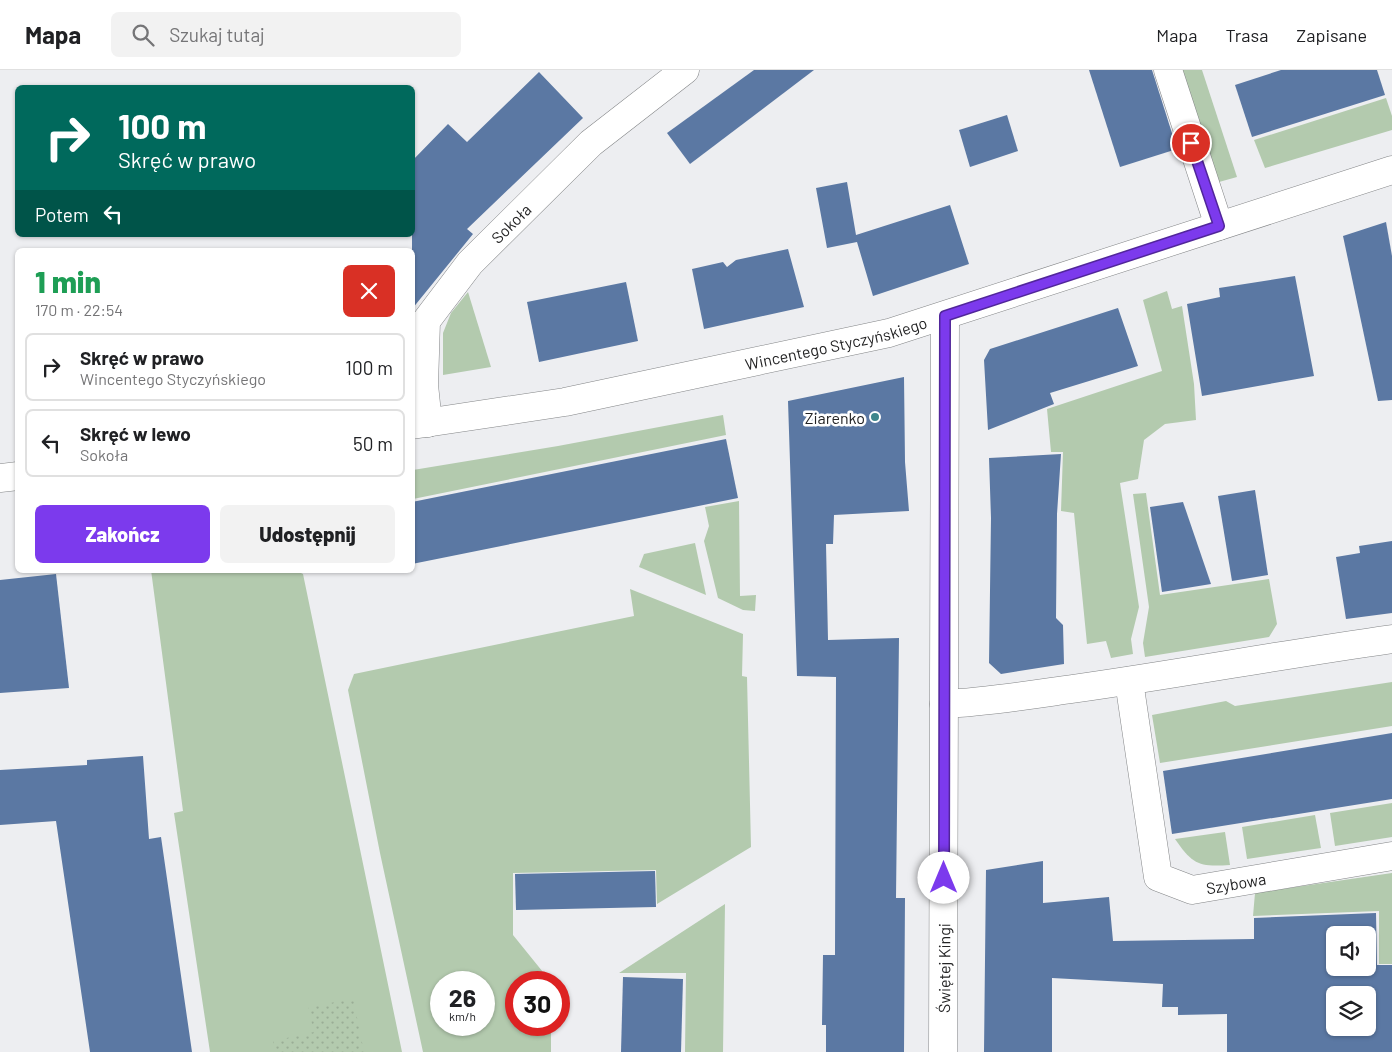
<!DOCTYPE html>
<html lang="pl">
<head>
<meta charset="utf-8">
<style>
	:root { --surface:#fff; --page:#f2f2f2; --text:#202124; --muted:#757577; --line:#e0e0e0; --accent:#7c3aed }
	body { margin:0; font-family:Barlow,sans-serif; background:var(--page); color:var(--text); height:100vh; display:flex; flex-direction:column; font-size:19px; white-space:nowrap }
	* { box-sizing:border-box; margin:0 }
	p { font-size:16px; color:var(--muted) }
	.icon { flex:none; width:28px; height:28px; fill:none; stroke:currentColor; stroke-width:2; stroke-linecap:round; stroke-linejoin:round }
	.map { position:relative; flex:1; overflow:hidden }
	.sheet { position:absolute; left:15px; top:178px; width:400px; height:325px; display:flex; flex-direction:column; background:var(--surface); border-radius:8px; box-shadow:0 1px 4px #0004 }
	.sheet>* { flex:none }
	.banner { position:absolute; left:15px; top:15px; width:400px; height:152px; border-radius:8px; box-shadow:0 1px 4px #0004; background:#00695c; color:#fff; overflow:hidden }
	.tools { position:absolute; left:1326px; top:856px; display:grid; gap:10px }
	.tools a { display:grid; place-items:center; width:50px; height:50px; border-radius:8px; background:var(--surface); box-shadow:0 1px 4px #0004; font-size:25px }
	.speed { position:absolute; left:430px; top:901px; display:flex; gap:10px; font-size:25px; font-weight:700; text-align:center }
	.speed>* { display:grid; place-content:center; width:65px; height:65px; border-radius:50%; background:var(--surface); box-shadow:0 1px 4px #0004; line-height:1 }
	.speed small { font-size:12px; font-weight:400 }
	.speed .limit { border:8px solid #d22; background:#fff; color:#111 }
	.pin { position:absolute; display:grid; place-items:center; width:42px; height:42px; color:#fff; margin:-21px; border:2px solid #fff; border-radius:50%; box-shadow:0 1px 5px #0007 }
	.me { position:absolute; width:55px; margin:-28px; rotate:0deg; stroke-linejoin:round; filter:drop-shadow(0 0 4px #0008) }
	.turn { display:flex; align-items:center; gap:18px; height:105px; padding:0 20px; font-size:22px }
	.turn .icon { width:65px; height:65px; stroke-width:2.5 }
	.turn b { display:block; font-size:35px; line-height:42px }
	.then { display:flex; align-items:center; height:48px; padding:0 20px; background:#0003; gap:10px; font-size:19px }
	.round { display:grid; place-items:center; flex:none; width:52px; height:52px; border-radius:8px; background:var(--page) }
	.head { display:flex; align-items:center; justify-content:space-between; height:85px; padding:0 20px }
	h1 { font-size:30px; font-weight:800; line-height:38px; color:#1e9e55 }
	.action { display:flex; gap:10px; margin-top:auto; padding:10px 20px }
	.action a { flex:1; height:58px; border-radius:8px; background:var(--accent); color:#fff; font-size:20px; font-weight:800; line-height:58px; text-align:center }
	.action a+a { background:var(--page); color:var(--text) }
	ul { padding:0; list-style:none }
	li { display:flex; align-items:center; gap:15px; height:68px; margin:0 10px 8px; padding:0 10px; border:2px solid var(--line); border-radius:8px }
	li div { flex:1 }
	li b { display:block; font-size:19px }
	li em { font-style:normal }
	header { display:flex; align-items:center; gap:30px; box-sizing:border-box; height:70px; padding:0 25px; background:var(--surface); border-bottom:1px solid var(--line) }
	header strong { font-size:24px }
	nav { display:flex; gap:28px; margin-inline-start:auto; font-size:18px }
	.search { width:350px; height:45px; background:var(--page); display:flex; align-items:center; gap:12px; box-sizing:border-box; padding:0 18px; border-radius:8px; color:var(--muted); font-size:19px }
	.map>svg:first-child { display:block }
</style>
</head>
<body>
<header>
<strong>Mapa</strong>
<div class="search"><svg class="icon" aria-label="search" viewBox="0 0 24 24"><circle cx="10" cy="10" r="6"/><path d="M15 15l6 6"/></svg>Szukaj tutaj</div>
<nav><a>Mapa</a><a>Trasa</a><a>Zapisane</a></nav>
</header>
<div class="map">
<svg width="1392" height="982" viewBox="0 0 1392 982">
	<defs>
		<pattern id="park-dots" width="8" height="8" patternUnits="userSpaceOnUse" patternTransform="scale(1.25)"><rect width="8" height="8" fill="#b3caae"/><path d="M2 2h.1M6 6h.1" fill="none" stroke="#9aad96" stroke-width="1.8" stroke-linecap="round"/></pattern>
	</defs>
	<rect width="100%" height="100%" fill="#edeef1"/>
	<g fill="#b3caae" fill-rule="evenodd">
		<polygon points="1182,0 1202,0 1237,107 1219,112"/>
		<polygon points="1386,28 1392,46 1392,60 1265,98 1254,70"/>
		<polygon points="1167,221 1172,239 1182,236 1194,314 1196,350 1165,354 1144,370 1138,409 1120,413 1139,537 1131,569 1133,584 1111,588 1106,571 1087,574 1074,443 1061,441 1063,382 1051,382 1047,339 1162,301 1143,230"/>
		<polygon points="468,222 491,297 443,305 443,263 451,243"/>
		<polygon points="723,345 726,365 413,429 413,400 558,376"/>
		<polygon points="1146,423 1160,525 1269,509 1277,554 1269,567 1145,587 1143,573 1149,537 1133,424"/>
		<polygon points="739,431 740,526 756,525 755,541 743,540 718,528 704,471 709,456 705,437"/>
		<polygon points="695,473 706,525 639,497 644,484"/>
		<polygon points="151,500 295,500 303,504 402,982 210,982 174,743 183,741"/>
		<path d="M630,519L743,564L742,606L747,607L751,777L657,834L656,800L513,803V865L551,912H516V955H551V982H423L380,783L348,620L354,604L634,546ZM441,912H484V955H441Z"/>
		<polygon points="1392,612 1392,656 1160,693 1152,645 1226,631 1235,636"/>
		<polygon points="1392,733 1392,767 1335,776 1330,743"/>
		<polygon points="1315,745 1321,778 1247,789 1242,757"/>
		<path d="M1225,762L1230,795C1199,797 1193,795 1175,769Z"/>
		<polygon points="1392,803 1392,894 1379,894 1379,841 1253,846 1255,823"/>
		<polygon points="725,834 723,982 685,982 686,903 619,903"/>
	</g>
	<polygon fill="url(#park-dots)" points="353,928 364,982 275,982 273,971 314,962 308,938"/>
	<g fill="#5b78a3" fill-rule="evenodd">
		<polygon points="754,0 814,0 690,94 667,63"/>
		<polygon points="1089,0 1152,0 1177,79 1120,97"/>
		<polygon points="1281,0 1377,0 1385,25 1252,67 1235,15"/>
		<polygon points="539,2 583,48 467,159 473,164 412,239 412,91 448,54 467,72"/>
		<polygon points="1007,45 1018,81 970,97 959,60"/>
		<polygon points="847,112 856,165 950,135 969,194 873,226 857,172 827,178 816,118"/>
		<polygon points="1386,152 1392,186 1392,330 1378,331 1343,166"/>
		<polygon points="788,179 804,237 704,259 692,199 723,192 727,197 736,190"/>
		<polygon points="1295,206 1314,306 1202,326 1187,234 1220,227 1219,218"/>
		<polygon points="626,212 638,271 539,292 527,232"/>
		<polygon points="1118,238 1138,296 1050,323 1054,334 988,360 984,290 990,279"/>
		<polygon points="904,307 905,392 909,441 834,445 833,474 826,474 828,570 899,568 896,828 905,828 904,982 826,982 826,955 822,955 823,885 835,885 836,607 797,606 788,331"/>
		<polygon points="726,369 738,428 412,494 412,432"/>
		<polygon points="1061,384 1057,444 1056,548 1063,555 1064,594 1001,604 989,593 991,448 989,388"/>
		<polygon points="1255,420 1268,505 1232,511 1218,426"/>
		<polygon points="1183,432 1211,514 1162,522 1150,437"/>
		<polygon points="1392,471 1392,543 1346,549 1336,487 1360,483 1359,476"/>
		<polygon points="56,504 69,618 0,623 0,510"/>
		<polygon points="1392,663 1392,729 1172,764 1163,701"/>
		<polygon points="143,686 149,769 161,767 192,982 90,982 56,751 0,755 0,700 87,695 87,690"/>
		<path d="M1043,791V833L1109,827L1113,871L1254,869V848L1376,843L1377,895H1392V982H1227V944L1178,945V937H1162L1163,914L1052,908V982H984L986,800ZM1335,865H1368V898H1335ZM1335,925H1368V958H1335Z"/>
		<polygon points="655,801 656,837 516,840 515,804"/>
		<polygon points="623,907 683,909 681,982 621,982"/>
	</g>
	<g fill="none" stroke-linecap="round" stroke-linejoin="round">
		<g stroke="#838587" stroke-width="29">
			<g id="minor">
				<polyline points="1168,0 1219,156"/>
				<path id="s1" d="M428,353L424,315L426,251L470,193L591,73L685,0"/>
				<path id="s2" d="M412,355L565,332L889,263L1392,100"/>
				<polyline points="0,408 18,406"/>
				<path id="s3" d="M1129,611L1158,807L1192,820L1392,786"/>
				<path d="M944,634C987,632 1030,625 1072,619C1179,604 1285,584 1392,569"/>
				<path id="s4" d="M943,982L945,246"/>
			</g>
		</g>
		<use href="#minor" stroke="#fff" stroke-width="28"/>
	</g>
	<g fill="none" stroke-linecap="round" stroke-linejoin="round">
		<g stroke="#51269a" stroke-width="12">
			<polyline id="route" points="944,808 945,246 1219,156 1191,73"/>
		</g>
		<use href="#route" stroke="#7c3aed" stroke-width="9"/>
	</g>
	<circle fill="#3e868c" stroke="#fff" stroke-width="2" cx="875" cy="347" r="5"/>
	<g text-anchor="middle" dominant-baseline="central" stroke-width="5" stroke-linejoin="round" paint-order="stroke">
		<g font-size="16" fill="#232324" stroke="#fff">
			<text stroke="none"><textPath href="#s1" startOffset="232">Sokoła</textPath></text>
			<text stroke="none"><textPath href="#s2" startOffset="432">Wincentego Styczyńskiego</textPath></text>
			<text stroke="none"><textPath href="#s3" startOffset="279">Szybowa</textPath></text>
			<text stroke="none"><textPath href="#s4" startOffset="84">Świętej Kingi</textPath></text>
		</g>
		<g font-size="16" fill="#232324" stroke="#fff" text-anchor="end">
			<text x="865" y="347">Ziarenko</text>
		</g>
	</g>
</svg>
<div class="tools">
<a><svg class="icon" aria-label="sound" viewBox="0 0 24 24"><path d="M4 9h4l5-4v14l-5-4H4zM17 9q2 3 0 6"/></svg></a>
<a><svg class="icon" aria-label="layers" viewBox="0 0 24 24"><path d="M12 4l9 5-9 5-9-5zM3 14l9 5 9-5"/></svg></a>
</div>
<div class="speed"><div>26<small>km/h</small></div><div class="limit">30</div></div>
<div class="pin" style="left:1191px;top:73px;background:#d93025"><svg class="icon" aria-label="arrive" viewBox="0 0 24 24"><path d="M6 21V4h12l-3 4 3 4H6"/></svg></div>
<svg class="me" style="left:944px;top:808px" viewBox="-20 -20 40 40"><circle r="19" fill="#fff"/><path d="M0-13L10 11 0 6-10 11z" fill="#7c3aed"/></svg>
<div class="banner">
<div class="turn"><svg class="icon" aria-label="right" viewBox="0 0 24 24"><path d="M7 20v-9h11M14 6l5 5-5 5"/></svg><div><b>100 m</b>Skręć w prawo</div></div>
<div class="then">Potem<svg class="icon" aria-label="left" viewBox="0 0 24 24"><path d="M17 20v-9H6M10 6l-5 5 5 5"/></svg></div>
</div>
<section class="sheet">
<div class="head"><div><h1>1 min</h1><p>170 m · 22:54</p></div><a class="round" style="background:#d93025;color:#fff"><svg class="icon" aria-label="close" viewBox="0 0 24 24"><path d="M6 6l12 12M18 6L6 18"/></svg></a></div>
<ul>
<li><svg class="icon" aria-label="right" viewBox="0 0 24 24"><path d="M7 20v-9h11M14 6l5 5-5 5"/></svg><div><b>Skręć w prawo</b><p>Wincentego Styczyńskiego</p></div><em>100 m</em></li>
<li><svg class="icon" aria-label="left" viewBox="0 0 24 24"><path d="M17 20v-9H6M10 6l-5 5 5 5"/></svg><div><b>Skręć w lewo</b><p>Sokoła</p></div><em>50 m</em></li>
</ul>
<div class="action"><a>Zakończ</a><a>Udostępnij</a></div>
</section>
</div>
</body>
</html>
